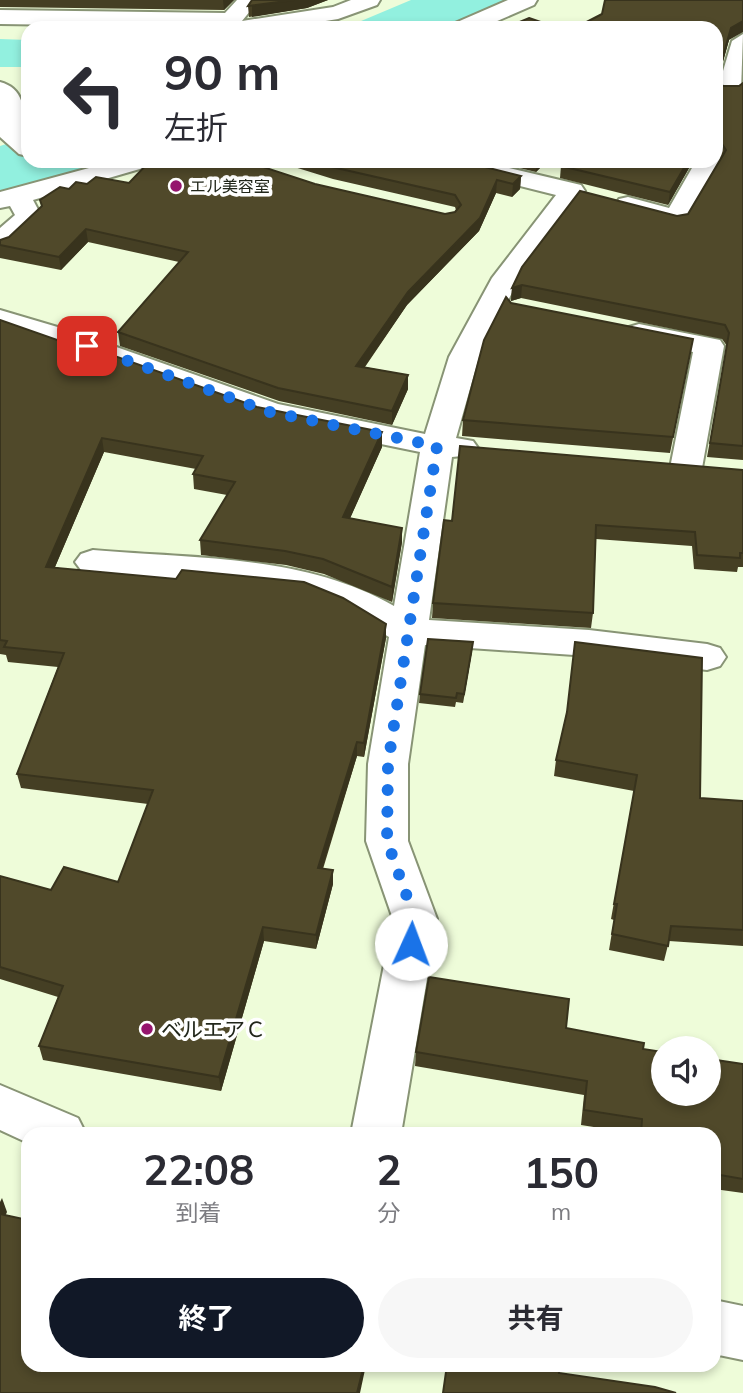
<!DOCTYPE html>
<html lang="ja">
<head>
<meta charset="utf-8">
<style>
	:root { --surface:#fff; --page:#f7f7f7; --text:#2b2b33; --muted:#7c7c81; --accent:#111827 }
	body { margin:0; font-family:Mulish,"Noto Sans JP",sans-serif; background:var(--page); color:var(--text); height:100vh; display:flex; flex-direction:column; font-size:26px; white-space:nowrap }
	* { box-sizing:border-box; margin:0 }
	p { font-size:23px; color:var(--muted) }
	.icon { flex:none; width:38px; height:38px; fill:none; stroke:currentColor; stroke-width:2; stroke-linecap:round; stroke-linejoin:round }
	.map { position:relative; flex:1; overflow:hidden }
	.side { position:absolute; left:21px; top:1127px; width:700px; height:245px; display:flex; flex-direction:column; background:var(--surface); border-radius:21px; box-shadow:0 4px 10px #0003 }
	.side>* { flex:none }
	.guide { position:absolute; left:21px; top:21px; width:702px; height:147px; border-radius:21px; box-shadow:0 4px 10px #0003; background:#fff; color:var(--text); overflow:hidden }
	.buttons { position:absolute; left:651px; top:1036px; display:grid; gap:14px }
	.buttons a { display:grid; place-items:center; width:70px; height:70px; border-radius:50%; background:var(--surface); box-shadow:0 4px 10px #0003; font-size:35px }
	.pin { position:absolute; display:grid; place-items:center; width:60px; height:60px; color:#fff; margin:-30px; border-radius:14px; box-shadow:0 4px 10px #0006 }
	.me { position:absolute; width:77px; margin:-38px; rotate:2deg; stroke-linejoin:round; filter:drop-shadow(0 0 5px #0008) }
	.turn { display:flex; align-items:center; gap:24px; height:147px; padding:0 28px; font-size:32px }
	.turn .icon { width:91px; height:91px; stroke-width:2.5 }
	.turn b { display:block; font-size:49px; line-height:60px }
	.eta { display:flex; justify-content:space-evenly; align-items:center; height:119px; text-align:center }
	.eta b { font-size:42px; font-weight:700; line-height:49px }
	.primary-button { display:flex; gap:14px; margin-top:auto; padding:14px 28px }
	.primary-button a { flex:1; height:80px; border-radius:42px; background:var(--accent); color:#fff; font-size:28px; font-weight:700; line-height:80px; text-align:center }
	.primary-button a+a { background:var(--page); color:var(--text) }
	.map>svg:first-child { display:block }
</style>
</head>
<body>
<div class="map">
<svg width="743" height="1393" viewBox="0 0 743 1393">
	<rect width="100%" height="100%" fill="#eefcd9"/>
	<g fill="#92f0df">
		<polygon points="411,0 518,0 451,28 326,28 354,24"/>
		<polygon points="0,39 28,40 28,67 0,67"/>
		<polygon points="28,137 28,161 126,161 0,196 0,146"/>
	</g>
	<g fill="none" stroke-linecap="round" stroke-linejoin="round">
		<g stroke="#889475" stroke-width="4">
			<g id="minor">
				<polygon points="237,0 259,0 242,21 333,7 351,0 380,0 377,5 338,19 282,28 0,24 0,10 225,13"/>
				<polygon points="508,0 537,0 534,5 481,28 452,28 455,23"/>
				<polygon points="743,34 741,91 737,96 721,96 717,91 732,41"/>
				<path d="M0,82C23,88 26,109 21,129L28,136V156L19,154L0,137Z"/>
				<polygon points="716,155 722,161 685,224 676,226 619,211 615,205 619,199 628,197 669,208 696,161 716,161"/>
				<polygon points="115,161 154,161 150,166 33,200 42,217 10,248 0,250 0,228 15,215 10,206 0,208 0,192"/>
				<path d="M436,161H480L581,185L585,191L519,279L479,357L456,438L473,441L478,448L473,455L452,457L429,620L589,630L707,644L720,648L726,657L720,666L707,670L589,656L425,645L408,764V841L437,919L401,1134H351L393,919L366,841L368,764L389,637L344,610L305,594L93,574L81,570L75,562L81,554L93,550C194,559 304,554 394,606L420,452L259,419L51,343L0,328V310L71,331L278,404L425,434L449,357L492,278L556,195L440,166Z"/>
				<polygon points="639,324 720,340 724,346 702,468 698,475 686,478 674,475 670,468 693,352 629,339 624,333 629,327"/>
				<polygon points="0,1085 78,1118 86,1134 28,1134 28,1143 0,1130"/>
				<polygon points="714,1300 743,1306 743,1360 714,1354"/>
			</g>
		</g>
		<use href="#minor" fill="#fff" fill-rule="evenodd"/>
	</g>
	<g fill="#453f24">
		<polygon points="0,0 234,0 224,10 0,7"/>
		<polygon points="252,0 328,0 307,8 249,17 248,6"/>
		<polygon points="716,28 729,40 718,80 723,86 739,86 743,83 743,460 707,457 727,346 722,339 521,298 511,301 512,288 677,216 688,214 721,158 718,153 716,153"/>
		<polygon points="275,161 461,161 521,176 520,189 512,197 496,193 479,231 407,305 365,367 408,375 408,389 392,425 279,401 120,346 118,332 179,262 88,242 61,270 0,258 0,240 9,237 69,189 87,184 315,184 445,214 455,212 456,210 455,207 333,179"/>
		<polygon points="491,161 547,161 536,172"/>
		<polygon points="564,161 693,161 668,205 560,178 561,166"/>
		<polygon points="511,303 693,339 670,453 462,436 463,420"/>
		<polygon points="0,320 97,354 257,407 382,432 382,447 350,518 402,528 402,542 392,602 324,574 286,565 201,555 200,540 227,495 194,489 193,474 196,469 104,452 55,567 386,638 364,757 357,756 323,869 333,884 316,949 264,941 221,1091 43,1060 39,1046 58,997 0,979 0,876 51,890 118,882 148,804 21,788 17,774 58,667 8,662 6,655 0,654"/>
		<polygon points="743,470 743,567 738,567 737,572 694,569 692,546 596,539 593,613 591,628 432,618 433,603 452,521"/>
		<polygon points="472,651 463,703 456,702 455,707 419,703 420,694"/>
		<polygon points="566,715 700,798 743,801 743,946 669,941 664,961 609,950 614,920 611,919 634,791 554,776 556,760"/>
		<polygon points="566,1028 643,1049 743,1064 743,1193 714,1189 714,1134 638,1134 581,1125 584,1095 415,1066 416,1052"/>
	</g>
	<g fill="#38331d">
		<polygon points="223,0 234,0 224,10"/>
		<polygon points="294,0 328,0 307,8 252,17 252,6"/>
		<polygon points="743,21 743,32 729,40 716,86 717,78 731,28"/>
		<polygon points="537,161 547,161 536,172"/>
		<polygon points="688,161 693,161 668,205 670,192"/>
		<polygon points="521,176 520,189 512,197 513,184"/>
		<polygon points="497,180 496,193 479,231 407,305 356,379 356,366 408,292"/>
		<polygon points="86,229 88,242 61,270 59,257"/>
		<polygon points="522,285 521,298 511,301 512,288"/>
		<polygon points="408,375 408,389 392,425 392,411"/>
		<polygon points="382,432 382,447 344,532 343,517"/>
		<polygon points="102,438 104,452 49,581 46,567"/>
		<polygon points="402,528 402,542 392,602 392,587"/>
		<polygon points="386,624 386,638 364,757 364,743"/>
		<polygon points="473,642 472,651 463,703 464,694"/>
		<polygon points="357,742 357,756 318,882 318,868"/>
		<polygon points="333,870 333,884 316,949 316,935"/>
		<polygon points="263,927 264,941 221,1091 219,1077"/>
		<polygon points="2,1198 7,1212 1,1226 0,1223 0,1202"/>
		<polygon points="364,1365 366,1365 360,1393 357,1393"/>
	</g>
	<g fill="#50492a" stroke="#38331d" stroke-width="2">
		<polygon points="252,0 294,0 248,6"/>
		<polygon points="605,0 743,0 743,21 731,28 717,78 723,86 739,86 743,83 743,446 710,443 729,333 725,325 522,285 512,288 522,267 580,191 677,216 688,214 726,150 720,141 716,141 716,144 716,28 575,28 602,14"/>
		<polygon points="529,18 558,28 505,28"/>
		<polygon points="150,161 204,167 211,161 245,161 315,184 445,214 455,212 461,205 455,195 332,167 314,161 461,161 521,176 513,184 497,180 480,218 408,292 356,366 408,375 392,411 278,388 118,332 188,252 86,229 59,257 0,245 0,240 9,237 42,206 40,200 60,187 69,189 76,182 87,184 96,177 129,183"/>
		<polygon points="564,161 688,161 670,192 561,166"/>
		<polygon points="506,297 511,303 693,339 673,437 463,420 484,340"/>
		<polygon points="0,320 97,354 101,351 257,407 382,432 343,517 402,528 392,587 323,559 285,551 200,540 235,482 193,474 203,456 102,438 46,567 176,579 182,570 304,582 343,598 386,624 364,743 357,742 318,868 333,870 316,935 263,927 219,1077 39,1046 63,986 0,967 0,876 51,890 64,867 118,882 153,790 17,774 64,653 4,647 7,641 0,640"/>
		<polygon points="460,446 743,470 743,553 740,553 740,558 697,555 695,532 596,525 593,613 433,603 444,520 452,521"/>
		<polygon points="428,639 473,642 464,694 457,693 456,698 420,694"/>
		<polygon points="575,642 702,658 700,798 743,801 743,930 671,926 668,946 612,934 617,904 614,904 637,775 556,760 567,712"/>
		<polygon points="429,977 569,999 566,1028 644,1043 643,1049 663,1052 663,1094 709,1094 709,1059 743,1064 743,1179 714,1174 714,1134 641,1134 642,1119 584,1110 587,1081 416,1052"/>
		<polygon points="0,1214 28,1220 28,1365 364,1365 357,1393 0,1393"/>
		<polygon points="447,1365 560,1365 559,1373 655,1387 676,1393 443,1393"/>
	</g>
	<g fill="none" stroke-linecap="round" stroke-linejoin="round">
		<polyline stroke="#1a73e8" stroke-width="12" stroke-dasharray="0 21.6" points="87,346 270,412 437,446 388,764 387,841 415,919 411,944"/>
	</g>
	<g fill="#95146d" stroke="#fff" stroke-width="2.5">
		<circle cx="176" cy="186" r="7"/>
		<circle cx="147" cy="1029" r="7"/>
	</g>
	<g text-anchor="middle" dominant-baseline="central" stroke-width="7" stroke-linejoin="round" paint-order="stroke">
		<g font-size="16" fill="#21261a" stroke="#fff" text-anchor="start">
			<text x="190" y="186">エル美容室</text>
		</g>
		<g font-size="21" fill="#21261a" stroke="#fff" text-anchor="start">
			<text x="161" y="1029">ベルエアＣ</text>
		</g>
	</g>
</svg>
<div class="buttons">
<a><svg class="icon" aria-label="sound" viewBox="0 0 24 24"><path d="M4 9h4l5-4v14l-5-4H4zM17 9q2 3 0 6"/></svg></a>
</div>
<div class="pin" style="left:87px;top:346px;background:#d93025"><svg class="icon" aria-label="arrive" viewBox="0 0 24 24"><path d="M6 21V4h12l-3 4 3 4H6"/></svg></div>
<svg class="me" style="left:411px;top:944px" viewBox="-20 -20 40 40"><circle r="19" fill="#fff"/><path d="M0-13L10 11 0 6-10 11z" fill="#1a73e8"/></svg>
<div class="guide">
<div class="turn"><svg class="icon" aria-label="left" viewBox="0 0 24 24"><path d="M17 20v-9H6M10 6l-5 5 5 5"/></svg><div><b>90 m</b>左折</div></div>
</div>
<section class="side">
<div class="eta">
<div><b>22:08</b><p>到着</p></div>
<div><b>2</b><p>分</p></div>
<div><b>150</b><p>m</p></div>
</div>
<div class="primary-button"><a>終了</a><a>共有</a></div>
</section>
</div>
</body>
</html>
